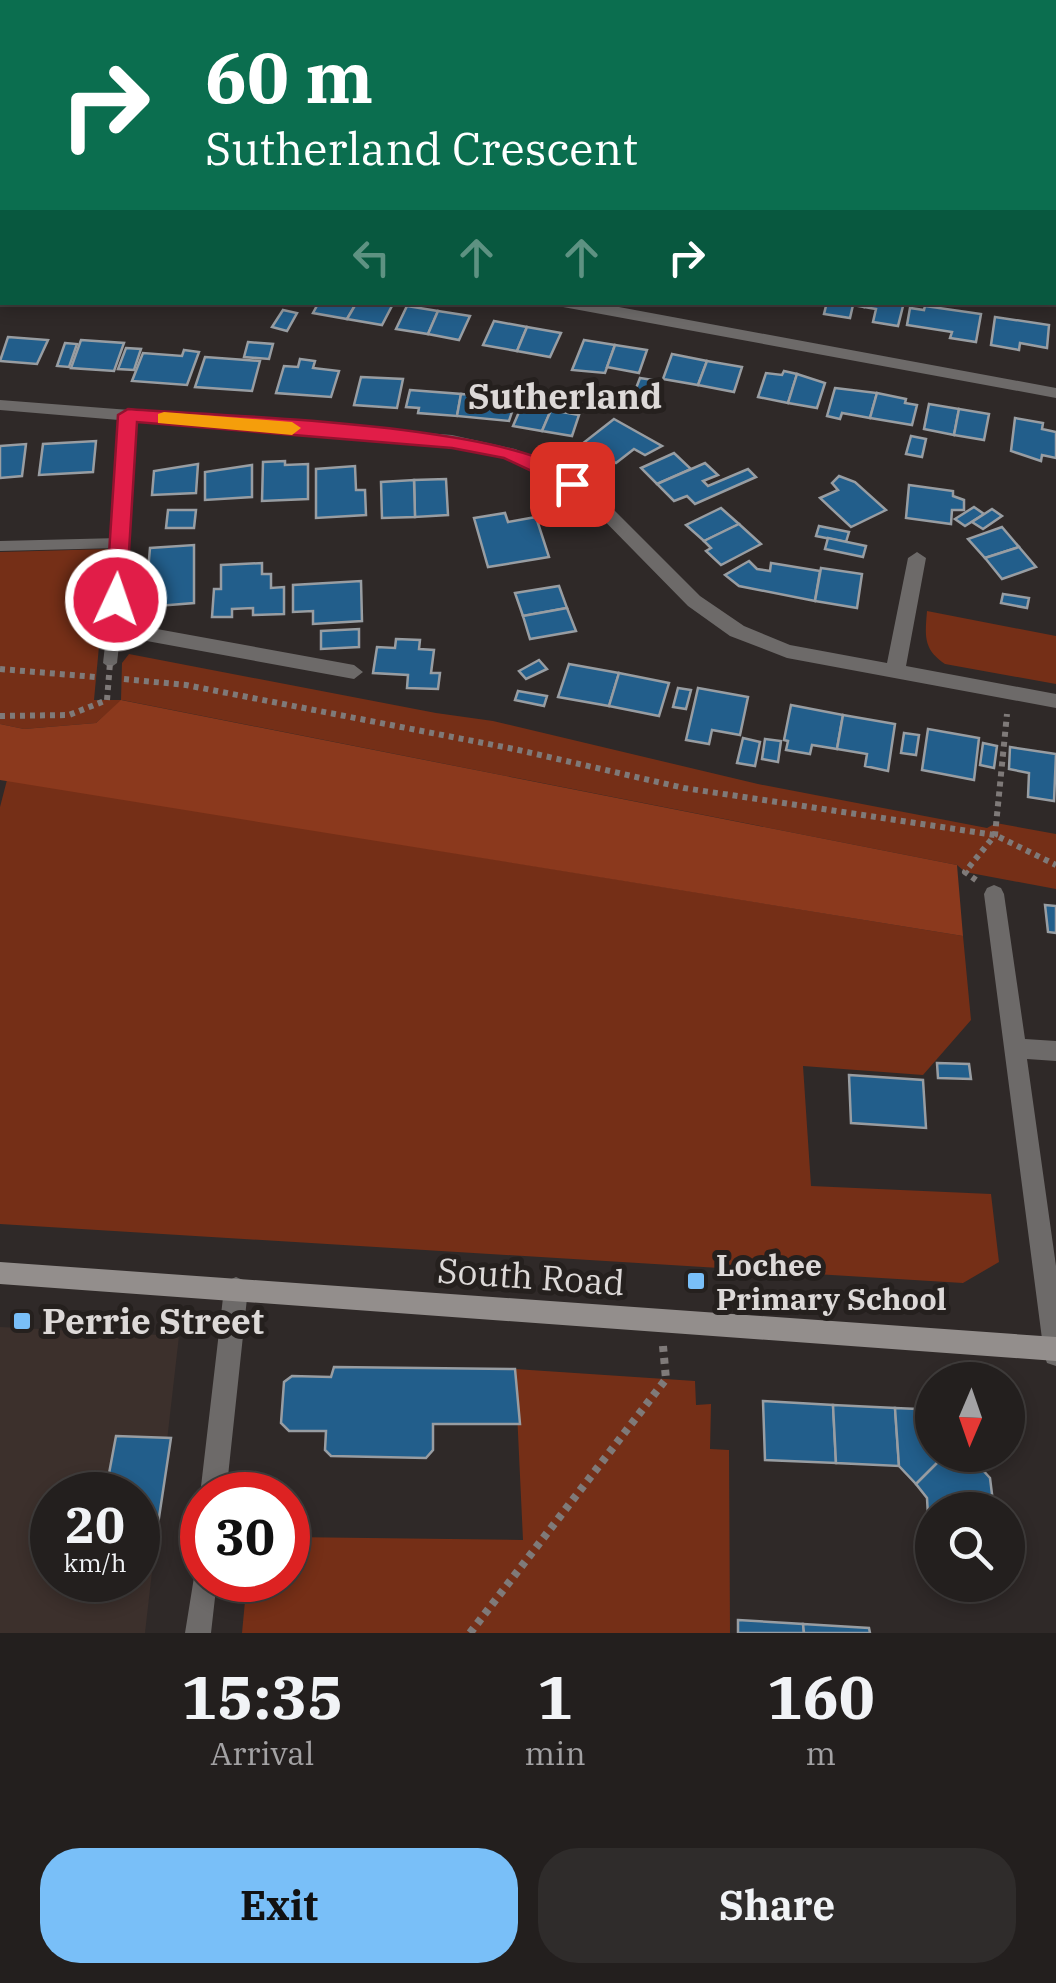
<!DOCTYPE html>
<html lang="en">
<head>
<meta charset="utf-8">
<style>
	:root { --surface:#231f1e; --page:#2f2c2b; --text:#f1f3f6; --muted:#a3a2a4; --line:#403d3c; --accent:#79bff8 }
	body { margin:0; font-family:"IBM Plex Serif",serif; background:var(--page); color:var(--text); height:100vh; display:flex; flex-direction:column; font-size:38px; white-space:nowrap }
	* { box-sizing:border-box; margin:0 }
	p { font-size:32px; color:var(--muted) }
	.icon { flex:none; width:55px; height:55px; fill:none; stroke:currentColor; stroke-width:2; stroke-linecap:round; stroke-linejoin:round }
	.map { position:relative; height:1633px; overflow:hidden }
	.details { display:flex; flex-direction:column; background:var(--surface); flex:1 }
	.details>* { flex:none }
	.hud { position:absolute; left:0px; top:0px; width:1058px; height:305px; box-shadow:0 5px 15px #0003,0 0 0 2px var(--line); background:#0b6e4f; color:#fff; overflow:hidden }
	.needle { width:65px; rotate:182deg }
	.fabs { position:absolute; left:915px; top:1362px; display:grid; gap:20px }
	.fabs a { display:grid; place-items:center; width:110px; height:110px; border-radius:50%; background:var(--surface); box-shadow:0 5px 15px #0003,0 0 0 2px var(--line); font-size:50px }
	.speed { position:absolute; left:30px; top:1472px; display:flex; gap:20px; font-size:50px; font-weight:700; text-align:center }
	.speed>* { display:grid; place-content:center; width:130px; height:130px; border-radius:50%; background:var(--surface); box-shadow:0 5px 15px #0003,0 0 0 2px var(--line); line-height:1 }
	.speed small { font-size:25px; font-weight:400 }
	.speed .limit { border:15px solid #d22; background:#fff; color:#111 }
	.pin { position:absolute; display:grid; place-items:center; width:85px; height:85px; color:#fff; margin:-42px; border-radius:20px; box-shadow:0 5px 15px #0006 }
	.me { position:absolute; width:110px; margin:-55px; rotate:3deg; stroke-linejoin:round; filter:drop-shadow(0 0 8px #0008) }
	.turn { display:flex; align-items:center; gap:35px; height:210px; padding:0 40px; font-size:45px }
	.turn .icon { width:130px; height:130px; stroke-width:2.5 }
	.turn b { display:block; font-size:70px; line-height:85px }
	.lanes { display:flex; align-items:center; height:95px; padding:0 40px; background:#0003; justify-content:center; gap:50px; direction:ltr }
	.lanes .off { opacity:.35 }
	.eta { display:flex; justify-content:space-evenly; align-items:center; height:170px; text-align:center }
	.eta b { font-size:60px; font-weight:700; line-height:70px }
	.button { display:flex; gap:20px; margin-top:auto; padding:20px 40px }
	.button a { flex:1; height:115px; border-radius:40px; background:var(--accent); color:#111; font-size:40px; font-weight:700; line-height:115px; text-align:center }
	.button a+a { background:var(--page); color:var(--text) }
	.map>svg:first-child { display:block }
</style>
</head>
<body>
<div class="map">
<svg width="1056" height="1633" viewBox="0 0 1056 1633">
	<rect width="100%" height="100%" fill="#2f2928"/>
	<path fill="#3c302c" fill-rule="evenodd" d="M0,1327L179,1336L145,1633H0ZM52,1495H138V1580H52Z"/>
	<g fill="#752f17">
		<polygon points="108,549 94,700 121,700 122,663 129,654 436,713 493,721 758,784 987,828 996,823 1056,834 1056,889 965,872 957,865 122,700 96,723 24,729 0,724 0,552"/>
		<path d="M927,611L1056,636V684L945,664C923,649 925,636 927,611Z"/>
		<polygon points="7,780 963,936 971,1020 923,1075 803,1066 811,1186 991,1194 999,1262 963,1283 0,1224 0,807"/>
		<polygon points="515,1369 695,1381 696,1405 711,1404 710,1449 729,1450 730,1633 242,1633 247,1580 288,1580 288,1537 523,1540"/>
	</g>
	<polygon fill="#8b391d" points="121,700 957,865 963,936 0,780 0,724 24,729 96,723"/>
	<g fill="#225e8b" stroke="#989da2" stroke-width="2.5">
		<polygon points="319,302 357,302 347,319 313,313"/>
		<polygon points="357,302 394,302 382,325 347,319"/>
		<polygon points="827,302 865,302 864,307 853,305 850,318 824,314"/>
		<polygon points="865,302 904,302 898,326 873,322 876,309 864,307"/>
		<polygon points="407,306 438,311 428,334 396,329"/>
		<polygon points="925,306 981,314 976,342 950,338 952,332 907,325 910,308 924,310"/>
		<polygon points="283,310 297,313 287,331 272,327"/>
		<polygon points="438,311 470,316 459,340 428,334"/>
		<polygon points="995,317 1049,325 1047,348 1020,343 1019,350 991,345"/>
		<polygon points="494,321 527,327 517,351 483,345"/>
		<polygon points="527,327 561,333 550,357 517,351"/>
		<polygon points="8,337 48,340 37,364 0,361"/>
		<polygon points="81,340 124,343 114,371 71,368"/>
		<polygon points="584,340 615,345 605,373 572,370"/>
		<polygon points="248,342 273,344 269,359 244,357"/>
		<polygon points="65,343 77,344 69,367 57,366"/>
		<polygon points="615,345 647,350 639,373 607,367"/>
		<polygon points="126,348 141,349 134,370 118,369"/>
		<polygon points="184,350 199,352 187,385 132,381 143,353 182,356"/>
		<polygon points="672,354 707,361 698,385 663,379"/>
		<polygon points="205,357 260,361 252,391 195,387"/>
		<polygon points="300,359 315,361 313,368 339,371 331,397 276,393 284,366 298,367"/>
		<polygon points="707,361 742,367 734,392 698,385"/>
		<polygon points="784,371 797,374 788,403 758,397 766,373 782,375"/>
		<polygon points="797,374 825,383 817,408 788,403"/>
		<polygon points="361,377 403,379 397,408 354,405"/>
		<polygon points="640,378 653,380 647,398 633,396"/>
		<polygon points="835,388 877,393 870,418 842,413 840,419 827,416"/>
		<polygon points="410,390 461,394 457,416 418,413 419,408 406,407"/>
		<polygon points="877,393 906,399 905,403 917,405 912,425 870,418"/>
		<polygon points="461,394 501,397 516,400 509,421 457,416"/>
		<polygon points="929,404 959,409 954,435 924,429"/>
		<polygon points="522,405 551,410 542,431 513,426"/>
		<polygon points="959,409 989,414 984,440 954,435"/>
		<polygon points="551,410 579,415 572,436 542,431"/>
		<polygon points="1015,418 1043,423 1042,429 1056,432 1056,458 1042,455 1041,461 1011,451"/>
		<polygon points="614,419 662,446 645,455 634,449 616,463 582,444"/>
		<polygon points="911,436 926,439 922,457 906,454"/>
		<polygon points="96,441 93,472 39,475 43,444"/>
		<polygon points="26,444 22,476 0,478 0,446"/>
		<polygon points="674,453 691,469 657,484 641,468"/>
		<polygon points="285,461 285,465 308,464 308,499 262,501 263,462"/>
		<polygon points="705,463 718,475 703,481 708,486 748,469 756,477 695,504 687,496 674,501 657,484"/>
		<polygon points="198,464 196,493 152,495 154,471"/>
		<polygon points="252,465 252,497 205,500 205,472"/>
		<polygon points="355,466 356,490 365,490 366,515 316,518 316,469"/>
		<polygon points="839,476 855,482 886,510 851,527 820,498 838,490 832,483"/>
		<polygon points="446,479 448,515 415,517 414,480"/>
		<polygon points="414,480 415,517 382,518 381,482"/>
		<polygon points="909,485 953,491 953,496 964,500 964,510 952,510 951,524 906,518"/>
		<polygon points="974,507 984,514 965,526 955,519"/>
		<polygon points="721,508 739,524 704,541 686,525"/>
		<polygon points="992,509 1002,516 983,529 972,522"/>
		<polygon points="168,510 196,510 194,528 166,528"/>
		<polygon points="505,513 508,522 536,517 549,557 488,567 474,518"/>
		<polygon points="739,524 761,544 721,565 706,551 711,548 704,541"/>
		<polygon points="819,526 849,532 846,542 816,536"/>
		<polygon points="1002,527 1019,547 985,558 968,539"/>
		<polygon points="828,538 866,546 863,557 825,549"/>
		<polygon points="194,545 194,603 145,607 150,548"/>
		<polygon points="1019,547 1036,567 1002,579 985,558"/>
		<polygon points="749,561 757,569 770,571 771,563 820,571 815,601 739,586 725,575"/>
		<polygon points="262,563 262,574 271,574 271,588 284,587 284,614 253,615 253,608 232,609 232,617 212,617 214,589 221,589 221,565"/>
		<polygon points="821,568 862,574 857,608 815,601"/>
		<polygon points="361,581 362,621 313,624 313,611 293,612 293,585"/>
		<polygon points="559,586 567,608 523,616 515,593"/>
		<polygon points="1003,594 1029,598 1027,608 1001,603"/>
		<polygon points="567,608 576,631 530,639 523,616"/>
		<polygon points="359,629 359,647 321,649 321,631"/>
		<polygon points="396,639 420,640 419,649 434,650 431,673 440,673 438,689 407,688 408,675 373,673 377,647 395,648"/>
		<polygon points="539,660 547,669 526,679 519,671"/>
		<polygon points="569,664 619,673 609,706 558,697"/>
		<polygon points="619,673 669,683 659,716 609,706"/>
		<polygon points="678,688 691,690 686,709 673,707"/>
		<polygon points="698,688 748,697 740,735 712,730 709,744 686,740"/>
		<polygon points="518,691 547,696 544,706 515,700"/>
		<polygon points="791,705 843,715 837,749 812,745 810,754 786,750 788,741 784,740"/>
		<polygon points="843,715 895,724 888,771 865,766 867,754 837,749"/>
		<polygon points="928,729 979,738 974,780 922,770"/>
		<polygon points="904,733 919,735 916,755 901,753"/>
		<polygon points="743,738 760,742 755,766 737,763"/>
		<polygon points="765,739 781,741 778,762 762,759"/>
		<polygon points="983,743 997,746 994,768 980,765"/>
		<polygon points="1010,747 1056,754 1054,801 1028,797 1029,773 1009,769"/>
		<polygon points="1045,905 1056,906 1056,933 1048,932"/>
		<polygon points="937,1063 969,1064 971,1079 938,1078"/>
		<polygon points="849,1075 923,1080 926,1128 851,1123"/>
		<polygon points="334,1367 515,1369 520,1424 433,1424 433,1450 426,1458 331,1456 325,1450 326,1431 289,1431 281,1423 284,1382 292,1376 331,1377"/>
		<polygon points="763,1401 833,1405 836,1463 765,1460"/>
		<polygon points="833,1405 895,1408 899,1466 836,1463"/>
		<polygon points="895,1408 918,1409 932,1421 932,1455 945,1455 916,1484 899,1466"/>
		<polygon points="116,1436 171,1438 152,1564 138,1563 138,1495 105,1495"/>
		<polygon points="945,1455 969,1455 990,1478 994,1510 932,1510 932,1517 928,1516 927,1498 916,1484"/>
		<polygon points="738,1620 803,1624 804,1633 738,1633"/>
		<polygon points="803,1624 869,1628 870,1633 804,1633"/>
	</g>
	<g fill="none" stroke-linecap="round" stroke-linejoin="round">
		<g stroke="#7f7a79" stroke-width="6" stroke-dasharray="5 5" stroke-linecap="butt">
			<polyline points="0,669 96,677"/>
			<polyline points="124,679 186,685 514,749 684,788 995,835 1056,865"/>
			<polyline points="0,716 69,715 107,700"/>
			<polyline points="976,880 965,872 995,835 1007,714"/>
		</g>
		<polyline stroke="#7f7a79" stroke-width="8" stroke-dasharray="6 6" stroke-linecap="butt" points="470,1633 666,1379 663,1346"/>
		<g fill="#6d6a69" fill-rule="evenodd">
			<polygon points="119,538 126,543 119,548 0,551 0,541"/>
			<polygon points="114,623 121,628 117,663 110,668 103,663 107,628"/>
		</g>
		<g fill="#6d6a69" fill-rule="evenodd">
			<polygon points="779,0 808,0 810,2 781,2"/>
			<rect x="1055" y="36" width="1" height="8"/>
			<rect x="0" y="194" width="2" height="8"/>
			<polygon points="556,302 592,302 1056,388 1056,398 563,307"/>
			<polygon points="0,400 452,435 515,449 562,468 595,491 700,596 744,626 790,645 887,663 908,558 917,552 926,558 906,666 1056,694 1056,708 787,658 730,636 688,606 583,499 550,476 505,458 452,447 136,421 124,623 354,665 363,672 354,679 114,635 105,628 119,420 0,410"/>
			<polygon points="994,885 1001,888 1004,894 1025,1039 1056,1041 1056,1061 1027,1059 1056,1266 1056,1366 1047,1363 1044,1354 984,894 987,888"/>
			<polygon points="236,1277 245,1281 248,1289 226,1495 202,1495 202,1501 200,1495 224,1289 227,1281"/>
			<polygon points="202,1567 202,1580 217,1580 211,1633 185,1633 195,1571"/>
		</g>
		<g fill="#938e8c" fill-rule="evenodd">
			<polygon points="0,19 2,20 2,28 0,27"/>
			<rect x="1055" y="196" width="1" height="8"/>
			<polygon points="0,1262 1056,1337 1056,1361 0,1284"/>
		</g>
		<polyline stroke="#7f7a79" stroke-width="6" stroke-dasharray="5 5" stroke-linecap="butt" points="107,700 110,663"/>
	</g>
	<path fill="#e11d48" stroke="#92132f" stroke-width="2.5" d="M128,409C213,416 536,423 582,484L572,490L504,458L452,448L137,422L126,600L116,607L106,600L118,415Z"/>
	<polygon fill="#f59e0b" points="164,412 292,422 301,428 292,435 158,423 158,414"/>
	<g fill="#79bff8" stroke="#25201e" stroke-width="4">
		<rect x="686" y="1271" width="20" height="20" rx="5"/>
		<rect x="12" y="1311" width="20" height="20" rx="5"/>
	</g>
	<g text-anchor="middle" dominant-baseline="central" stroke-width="10" stroke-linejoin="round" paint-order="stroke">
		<g font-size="30" font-weight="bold" fill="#ddd9d8" stroke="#25201e" text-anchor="start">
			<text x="716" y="1264">Lochee<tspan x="716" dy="34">Primary School</tspan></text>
		</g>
		<g font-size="35" font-weight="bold" fill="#ddd9d8" stroke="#25201e">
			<text x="565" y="396">Sutherland</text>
		</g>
		<g font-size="35" fill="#ddd9d8" stroke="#25201e">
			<text transform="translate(531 1276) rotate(4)">South Road</text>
		</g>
		<g font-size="35" font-weight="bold" fill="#ddd9d8" stroke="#25201e" text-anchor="start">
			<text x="42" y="1321">Perrie Street</text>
		</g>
	</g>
</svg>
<div class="fabs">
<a><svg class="needle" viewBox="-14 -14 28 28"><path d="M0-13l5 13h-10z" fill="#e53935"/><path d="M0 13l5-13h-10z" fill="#a3a2a4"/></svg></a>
<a><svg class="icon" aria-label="search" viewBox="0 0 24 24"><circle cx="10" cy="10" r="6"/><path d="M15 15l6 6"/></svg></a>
</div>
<div class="speed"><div>20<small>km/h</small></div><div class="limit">30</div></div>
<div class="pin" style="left:572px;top:484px;background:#d93025"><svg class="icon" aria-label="arrive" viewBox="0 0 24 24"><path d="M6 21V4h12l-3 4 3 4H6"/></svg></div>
<svg class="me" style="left:116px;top:600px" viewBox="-20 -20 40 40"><circle r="17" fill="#e11d48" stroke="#fff" stroke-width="3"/><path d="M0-11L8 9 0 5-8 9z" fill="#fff"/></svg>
<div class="hud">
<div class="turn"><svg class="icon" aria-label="right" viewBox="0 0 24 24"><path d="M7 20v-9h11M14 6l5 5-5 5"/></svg><div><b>60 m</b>Sutherland Crescent</div></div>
<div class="lanes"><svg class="icon off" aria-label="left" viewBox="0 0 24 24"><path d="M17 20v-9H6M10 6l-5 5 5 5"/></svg><svg class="icon off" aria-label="ahead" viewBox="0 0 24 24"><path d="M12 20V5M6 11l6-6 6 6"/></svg><svg class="icon off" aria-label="ahead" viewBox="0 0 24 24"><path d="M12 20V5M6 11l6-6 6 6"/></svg><svg class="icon" aria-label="right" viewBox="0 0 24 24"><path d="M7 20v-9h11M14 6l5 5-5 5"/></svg></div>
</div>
</div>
<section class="details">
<div class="eta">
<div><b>15:35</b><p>Arrival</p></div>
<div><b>1</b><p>min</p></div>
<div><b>160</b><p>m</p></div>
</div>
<div class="button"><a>Exit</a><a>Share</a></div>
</section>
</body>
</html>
